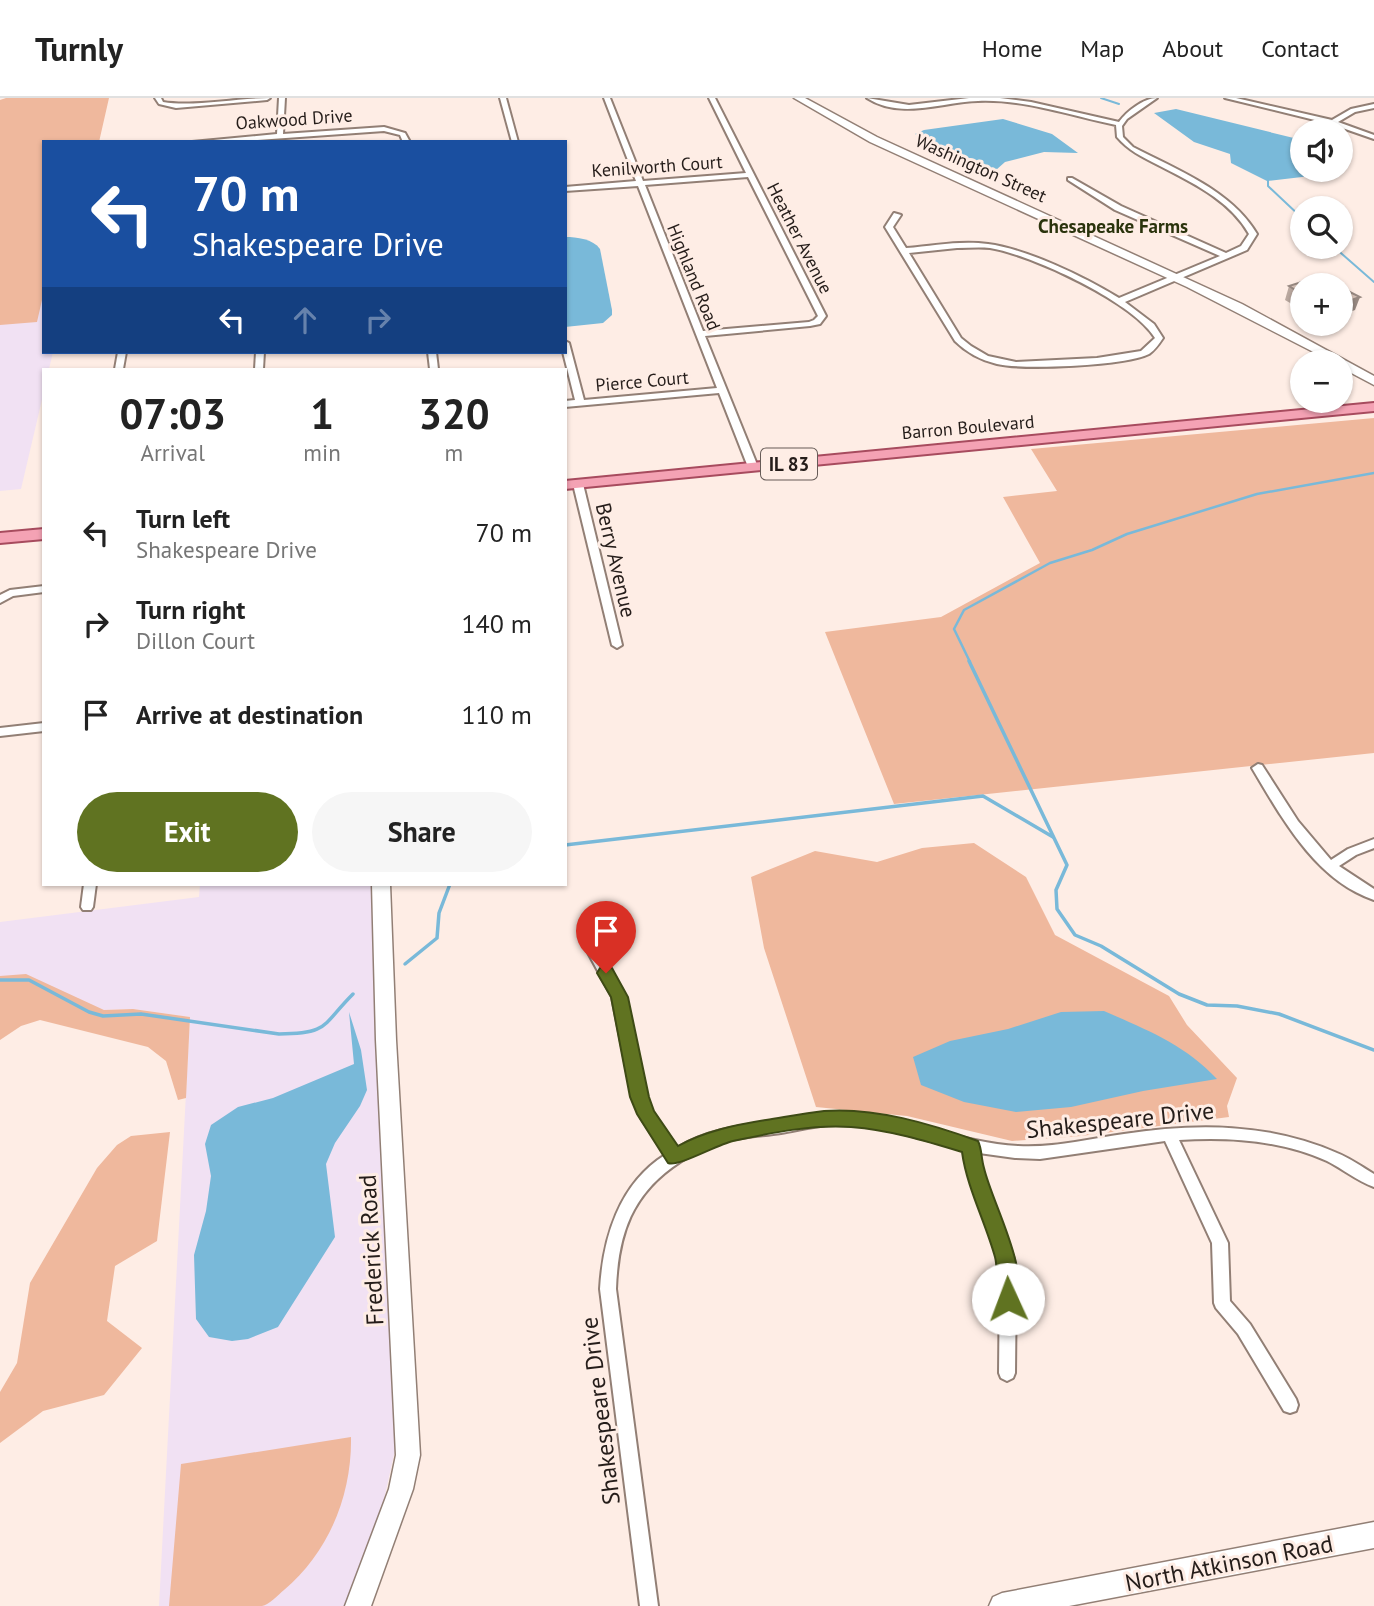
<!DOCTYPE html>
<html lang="en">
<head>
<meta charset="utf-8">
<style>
	:root { --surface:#fff; --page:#f6f6f6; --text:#222; --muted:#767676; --line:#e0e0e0; --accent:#607321 }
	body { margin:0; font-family:"PT Sans",sans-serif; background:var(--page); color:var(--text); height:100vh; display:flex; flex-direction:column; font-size:26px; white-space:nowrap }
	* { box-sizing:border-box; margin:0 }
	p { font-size:23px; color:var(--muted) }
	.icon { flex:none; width:38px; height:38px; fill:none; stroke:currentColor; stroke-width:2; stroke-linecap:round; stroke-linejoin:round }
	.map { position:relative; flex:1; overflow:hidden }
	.drawer { position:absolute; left:42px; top:270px; width:525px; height:518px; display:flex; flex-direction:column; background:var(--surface); border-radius:0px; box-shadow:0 2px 5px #0004 }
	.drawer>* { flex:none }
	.hud { position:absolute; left:42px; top:42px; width:525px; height:214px; border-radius:0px; box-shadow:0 2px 5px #0004; background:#1a4fa0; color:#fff; overflow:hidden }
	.fabs { position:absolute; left:1290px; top:21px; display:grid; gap:14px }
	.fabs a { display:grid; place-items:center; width:63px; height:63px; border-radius:50%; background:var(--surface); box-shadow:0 2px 5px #0004; font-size:35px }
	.pin { position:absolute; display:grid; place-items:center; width:60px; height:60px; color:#fff; margin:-72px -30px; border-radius:50% 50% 50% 0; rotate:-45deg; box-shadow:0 0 7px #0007 }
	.pin .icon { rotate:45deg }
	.me { position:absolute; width:77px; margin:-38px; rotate:358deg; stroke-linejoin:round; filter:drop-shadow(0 0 5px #0008) }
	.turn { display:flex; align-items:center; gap:24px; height:147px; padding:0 35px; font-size:32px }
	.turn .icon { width:91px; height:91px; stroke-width:2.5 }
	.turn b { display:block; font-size:49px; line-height:60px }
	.lanes { display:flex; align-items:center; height:66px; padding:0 35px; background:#0003; justify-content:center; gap:35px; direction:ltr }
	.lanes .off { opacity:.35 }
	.eta { display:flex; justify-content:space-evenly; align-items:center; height:119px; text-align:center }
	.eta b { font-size:42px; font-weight:600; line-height:49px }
	.cta { display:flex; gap:14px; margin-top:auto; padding:14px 35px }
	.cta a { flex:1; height:80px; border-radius:42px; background:var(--accent); color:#fff; font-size:28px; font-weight:600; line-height:80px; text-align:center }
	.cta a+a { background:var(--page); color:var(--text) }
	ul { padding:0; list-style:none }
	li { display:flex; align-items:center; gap:21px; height:91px; padding:0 35px }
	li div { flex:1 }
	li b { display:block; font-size:26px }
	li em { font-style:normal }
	header { display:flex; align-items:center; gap:42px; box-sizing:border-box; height:98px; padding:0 35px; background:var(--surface); border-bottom:2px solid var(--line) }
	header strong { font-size:33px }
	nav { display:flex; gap:38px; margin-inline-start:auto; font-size:24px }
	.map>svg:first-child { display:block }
</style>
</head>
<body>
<header>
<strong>Turnly</strong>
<nav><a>Home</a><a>Map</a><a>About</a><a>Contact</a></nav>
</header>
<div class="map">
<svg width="1374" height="1508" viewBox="0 0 1374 1508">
	<rect width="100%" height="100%" fill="#feede5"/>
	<g fill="#f1e1f3">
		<polygon points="44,187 44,254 53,254 49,271 44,271 44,293 21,391 0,393 0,191"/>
		<polygon points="200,786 373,786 395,1352 381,1415 344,1508 159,1508 190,919 133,911 104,912 0,878 0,824 199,799"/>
	</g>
	<g fill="#efb89d">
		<polygon points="6,0 109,0 99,44 44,44 44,193 37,224 0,227 0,2"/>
		<polygon points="1374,320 1374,655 894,706 825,534 941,519 1040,465 1003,399 1057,393 1031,351"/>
		<polygon points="974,745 1026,779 1055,837 1169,898 1187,927 1237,980 1227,1008 1229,1019 1081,1038 1012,1043 907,1018 816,1009 764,850 751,779 815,753 877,764 922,750"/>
		<polygon points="26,876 104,912 133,911 190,919 186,1000 178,1002 166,963 148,949 40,922 21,928 0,942 0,878"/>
		<polygon points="170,1034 157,1143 115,1168 107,1223 142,1250 104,1297 43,1313 0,1345 0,1294 17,1265 30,1185 97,1070 117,1047 131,1038"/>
		<path d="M351,1339C352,1397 329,1454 284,1492C278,1497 269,1507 262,1508C237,1508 196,1508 169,1508L181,1366Z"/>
	</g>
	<g fill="#79b9d9">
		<polygon points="1176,11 1302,42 1302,72 1316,72 1319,77 1267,83 1231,65 1230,56 1194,44 1154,15"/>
		<polygon points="1003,21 1052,36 1078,55 1044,54 1005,64 996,72 915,36 924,32"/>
		<path d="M565,139C577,139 593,141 600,151L612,212V217L603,225L565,229Z"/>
		<path d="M1104,913C1147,932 1184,946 1217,981L1143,993L1071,1009L1016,1014L964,1004L921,987L913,959L950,943L1008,931L1061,914Z"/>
		<polygon points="349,914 361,952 367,992 360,1008 335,1045 326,1066 335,1139 278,1229 248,1241 232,1243 209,1239 196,1221 194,1157 206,1113 211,1078 205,1046 211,1027 238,1009 273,1000 354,966"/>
	</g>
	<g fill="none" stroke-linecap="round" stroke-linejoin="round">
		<g stroke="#79b9d9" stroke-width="2">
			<polyline points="1101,0 1119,6"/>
			<polyline points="1268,81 1268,88 1302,120"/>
			<polyline points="1334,149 1374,184"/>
		</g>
		<polyline stroke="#79b9d9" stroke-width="2.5" points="970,564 954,531 964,512 1050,465 1092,452 1127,436 1257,396 1374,375"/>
		<g stroke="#79b9d9" stroke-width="3.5">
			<polyline points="969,563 1067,767 1056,792 1057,811 1075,837 1101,848 1179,896 1207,907 1237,908 1279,916 1374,952"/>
			<polyline points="565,747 983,698 1053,739"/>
			<polyline points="405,866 437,840 439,815 450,786"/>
			<path d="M0,882H29L89,914L103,918L141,916L279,936C329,936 322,927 353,896"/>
		</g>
		<g stroke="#927f75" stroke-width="4">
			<g id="street">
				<path d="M155,0H161L163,4C193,9 238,0 270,0L267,2L176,10L159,6Z"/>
				<polygon points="279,0 285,0 283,36 384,29 405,35 410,44 403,44 400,37 384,33 228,44 192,44 277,36"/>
				<polygon points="500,0 506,0 518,44 512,44"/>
				<path d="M604,0H610L643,83L746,75L709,0H715L826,218L820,226L810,228L705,238L758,369L756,371H750L748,369L719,295L565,309V303L575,302L563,254H565V243L569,245L584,302L717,290L638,88L565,93V89L636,83ZM748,79L818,218L814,222L809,224L703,233L645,87Z"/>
				<path d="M867,0L909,7L969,0H1000L1031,4L1119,24C1127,13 1144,0 1157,0L1127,21L1122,28L1123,39L1133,49C1177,72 1231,92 1257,136L1247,152L1125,204L1154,226L1163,240C1159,246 1155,252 1149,256C1125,268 1024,272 997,266C981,262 967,255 955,243L885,129L894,115L901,117L893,129L906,150C933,148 961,142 988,146C1027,151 1085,179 1119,200L1220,158L1115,112L1068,82V80H1072L1121,108L1226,155L1241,148L1249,136C1230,102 1191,84 1158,67C1142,59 1128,52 1117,39L1116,27C1071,18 1025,1 978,3C941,4 901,22 867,0ZM957,150C968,150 979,149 990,150C1032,157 1133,204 1155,240L1141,253L1097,260L1016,264L988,258L971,248L961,240L909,155Z"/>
				<polygon points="1225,0 1236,0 1332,22 1351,11 1374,6 1374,10 1355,14 1338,24 1374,37 1374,41 1331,26"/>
				<polygon points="118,254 126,254 123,271 115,271"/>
				<polygon points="256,254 264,254 263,271 255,271"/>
				<polygon points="428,254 436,254 438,271 430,271"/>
				<polygon points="578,383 583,386 622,547 617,550 612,547 573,386"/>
				<polygon points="44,488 44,494 13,498 0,505 0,497 10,492"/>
				<polygon points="44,625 44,633 0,638 0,630"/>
				<path d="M1258,666L1262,667L1298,723L1331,762L1348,751L1374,741V750L1356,757L1339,768L1374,791V802C1315,782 1282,720 1252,670Z"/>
				<polygon points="84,786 96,786 93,809 91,812 83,812 81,809"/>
				<path d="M592,846L597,848L626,899L646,999L652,1013L677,1050C704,1033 736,1028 768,1024C796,1021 824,1013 852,1015C909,1020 962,1045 1018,1048C1054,1050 1089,1041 1124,1036C1196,1025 1269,1025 1337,1055C1350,1060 1362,1069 1374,1076V1089C1357,1083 1343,1071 1327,1063C1280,1042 1230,1039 1179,1042L1228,1145L1230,1203L1250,1226L1296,1301L1298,1307L1296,1313L1290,1315L1284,1313L1238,1236L1216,1210L1214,1205L1212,1145L1165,1043L1040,1061L1015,1060L979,1055L981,1070L1014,1161L1016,1176L1015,1275L1013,1280L1007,1283L1001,1280L999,1275L1000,1176L998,1161L967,1070L964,1052C928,1043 892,1031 855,1027C830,1024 805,1031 781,1035C760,1038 738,1039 717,1045C703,1049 692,1057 680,1064C632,1095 618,1136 616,1191L658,1508H640L600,1191C603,1140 619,1086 665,1057L641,1020L632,999L612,899L586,851L587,848Z"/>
			</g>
		</g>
		<g stroke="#927f75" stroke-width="3">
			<g id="secondary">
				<polygon points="794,0 805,0 877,39 1242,206 1374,278 1374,287 1340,269 1340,264 1333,264 1187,189 870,44"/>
				<polygon points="372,786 390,786 396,942 420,1357 413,1391 371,1508 345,1508 389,1391 396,1357 376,942"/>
				<polygon points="1374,1424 1374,1450 1069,1508 989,1508 993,1499 1002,1495"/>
			</g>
		</g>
		<g stroke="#a74b5e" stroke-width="4">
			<g id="primary">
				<polygon points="1374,305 1374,313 565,391 565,383"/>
				<polygon points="44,431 44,441 0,445 0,435"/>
			</g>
		</g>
		<use href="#street" fill="#fff" fill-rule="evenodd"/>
		<use href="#secondary" fill="#fff" fill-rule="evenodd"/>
		<use href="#primary" fill="#f4a2b4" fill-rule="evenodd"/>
	</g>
	<polygon fill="#bba9a0" points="1302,187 1302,212 1285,202 1289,188"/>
	<polygon fill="#988982" points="1360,199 1355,212 1340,218 1340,206"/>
	<g fill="#d9c4ba" stroke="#988982" stroke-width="2">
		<polygon points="1320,178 1337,187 1302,187 1302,196 1289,188"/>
		<polygon points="1340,189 1360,199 1340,206"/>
	</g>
	<path fill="#607321" stroke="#3e4b15" stroke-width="2" d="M606,868L612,870L628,899L649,999L654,1013L678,1048C705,1033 735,1027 766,1022C785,1019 805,1015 824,1013C875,1009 931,1026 978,1043C982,1051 981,1060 984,1070C992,1105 1031,1173 1015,1207L1008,1210L1001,1207C994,1192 999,1174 995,1159C985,1123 967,1090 962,1054C926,1043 890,1032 851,1029C814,1026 770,1035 733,1043C716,1047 679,1069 668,1065L637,1016L630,999L611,899L597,875L600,870Z"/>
	<g text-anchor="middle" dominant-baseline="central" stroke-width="6" stroke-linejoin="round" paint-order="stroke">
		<g font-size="18" fill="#251d1a" stroke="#feede5">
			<text transform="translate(294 21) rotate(-4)">Oakwood Drive</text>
			<text transform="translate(657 68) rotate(-4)">Kenilworth Court</text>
			<text transform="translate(981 70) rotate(24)">Washington Street</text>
			<text transform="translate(800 140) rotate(63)">Heather Avenue</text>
			<text transform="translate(694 179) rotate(68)">Highland Road</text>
			<text transform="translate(642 283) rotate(-5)">Pierce Court</text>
			<text transform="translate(968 329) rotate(-5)">Barron Boulevard</text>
		</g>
		<g font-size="19" font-weight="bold" fill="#2a330c" stroke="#feede5">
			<text x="1113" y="128">Chesapeake Farms</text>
		</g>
		<rect fill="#feede5" stroke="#665b57" stroke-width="2" x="761" y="350.5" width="56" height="31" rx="5"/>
		<g font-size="19" font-weight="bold" fill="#251d1a">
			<text x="789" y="366">IL 83</text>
		</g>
		<g font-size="21" fill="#251d1a" stroke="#feede5">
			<text transform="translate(616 462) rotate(77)">Berry Avenue</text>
		</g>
		<g font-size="24" fill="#251d1a" stroke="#feede5">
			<text transform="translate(1120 1022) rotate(-6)">Shakespeare Drive</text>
			<text transform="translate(371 1152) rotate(-93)">Frederick Road</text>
			<text transform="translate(600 1313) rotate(-97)">Shakespeare Drive</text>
			<text transform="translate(1229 1465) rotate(-11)">North Atkinson Road</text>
		</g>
	</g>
</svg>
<div class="fabs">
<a><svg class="icon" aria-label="sound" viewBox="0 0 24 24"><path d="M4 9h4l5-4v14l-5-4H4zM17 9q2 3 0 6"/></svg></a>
<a><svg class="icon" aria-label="search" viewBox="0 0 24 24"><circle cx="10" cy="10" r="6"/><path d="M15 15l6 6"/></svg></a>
<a>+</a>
<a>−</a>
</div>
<div class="pin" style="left:606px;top:875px;background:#d93025"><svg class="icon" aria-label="arrive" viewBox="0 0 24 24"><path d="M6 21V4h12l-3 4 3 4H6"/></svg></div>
<svg class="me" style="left:1008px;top:1201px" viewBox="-20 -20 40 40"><circle r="19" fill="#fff"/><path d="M0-13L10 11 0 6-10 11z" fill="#607321"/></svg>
<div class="hud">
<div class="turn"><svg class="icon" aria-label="left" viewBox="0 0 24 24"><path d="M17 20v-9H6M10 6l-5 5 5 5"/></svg><div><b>70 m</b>Shakespeare Drive</div></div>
<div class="lanes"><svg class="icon" aria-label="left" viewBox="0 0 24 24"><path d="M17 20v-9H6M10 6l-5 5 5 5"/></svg><svg class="icon off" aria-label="ahead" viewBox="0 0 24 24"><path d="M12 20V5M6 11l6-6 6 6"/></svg><svg class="icon off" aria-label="right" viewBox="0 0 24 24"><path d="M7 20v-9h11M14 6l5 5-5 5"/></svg></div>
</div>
<section class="drawer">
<div class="eta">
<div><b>07:03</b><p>Arrival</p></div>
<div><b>1</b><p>min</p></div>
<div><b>320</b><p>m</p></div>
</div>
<ul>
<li><svg class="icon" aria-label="left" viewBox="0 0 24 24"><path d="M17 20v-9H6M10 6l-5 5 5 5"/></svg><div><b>Turn left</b><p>Shakespeare Drive</p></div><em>70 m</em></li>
<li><svg class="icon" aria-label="right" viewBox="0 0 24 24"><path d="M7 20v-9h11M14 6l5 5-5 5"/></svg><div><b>Turn right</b><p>Dillon Court</p></div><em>140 m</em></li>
<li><svg class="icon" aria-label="arrive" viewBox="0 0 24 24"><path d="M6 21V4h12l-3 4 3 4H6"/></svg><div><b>Arrive at destination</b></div><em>110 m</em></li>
</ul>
<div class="cta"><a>Exit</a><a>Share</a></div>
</section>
</div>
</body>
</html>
